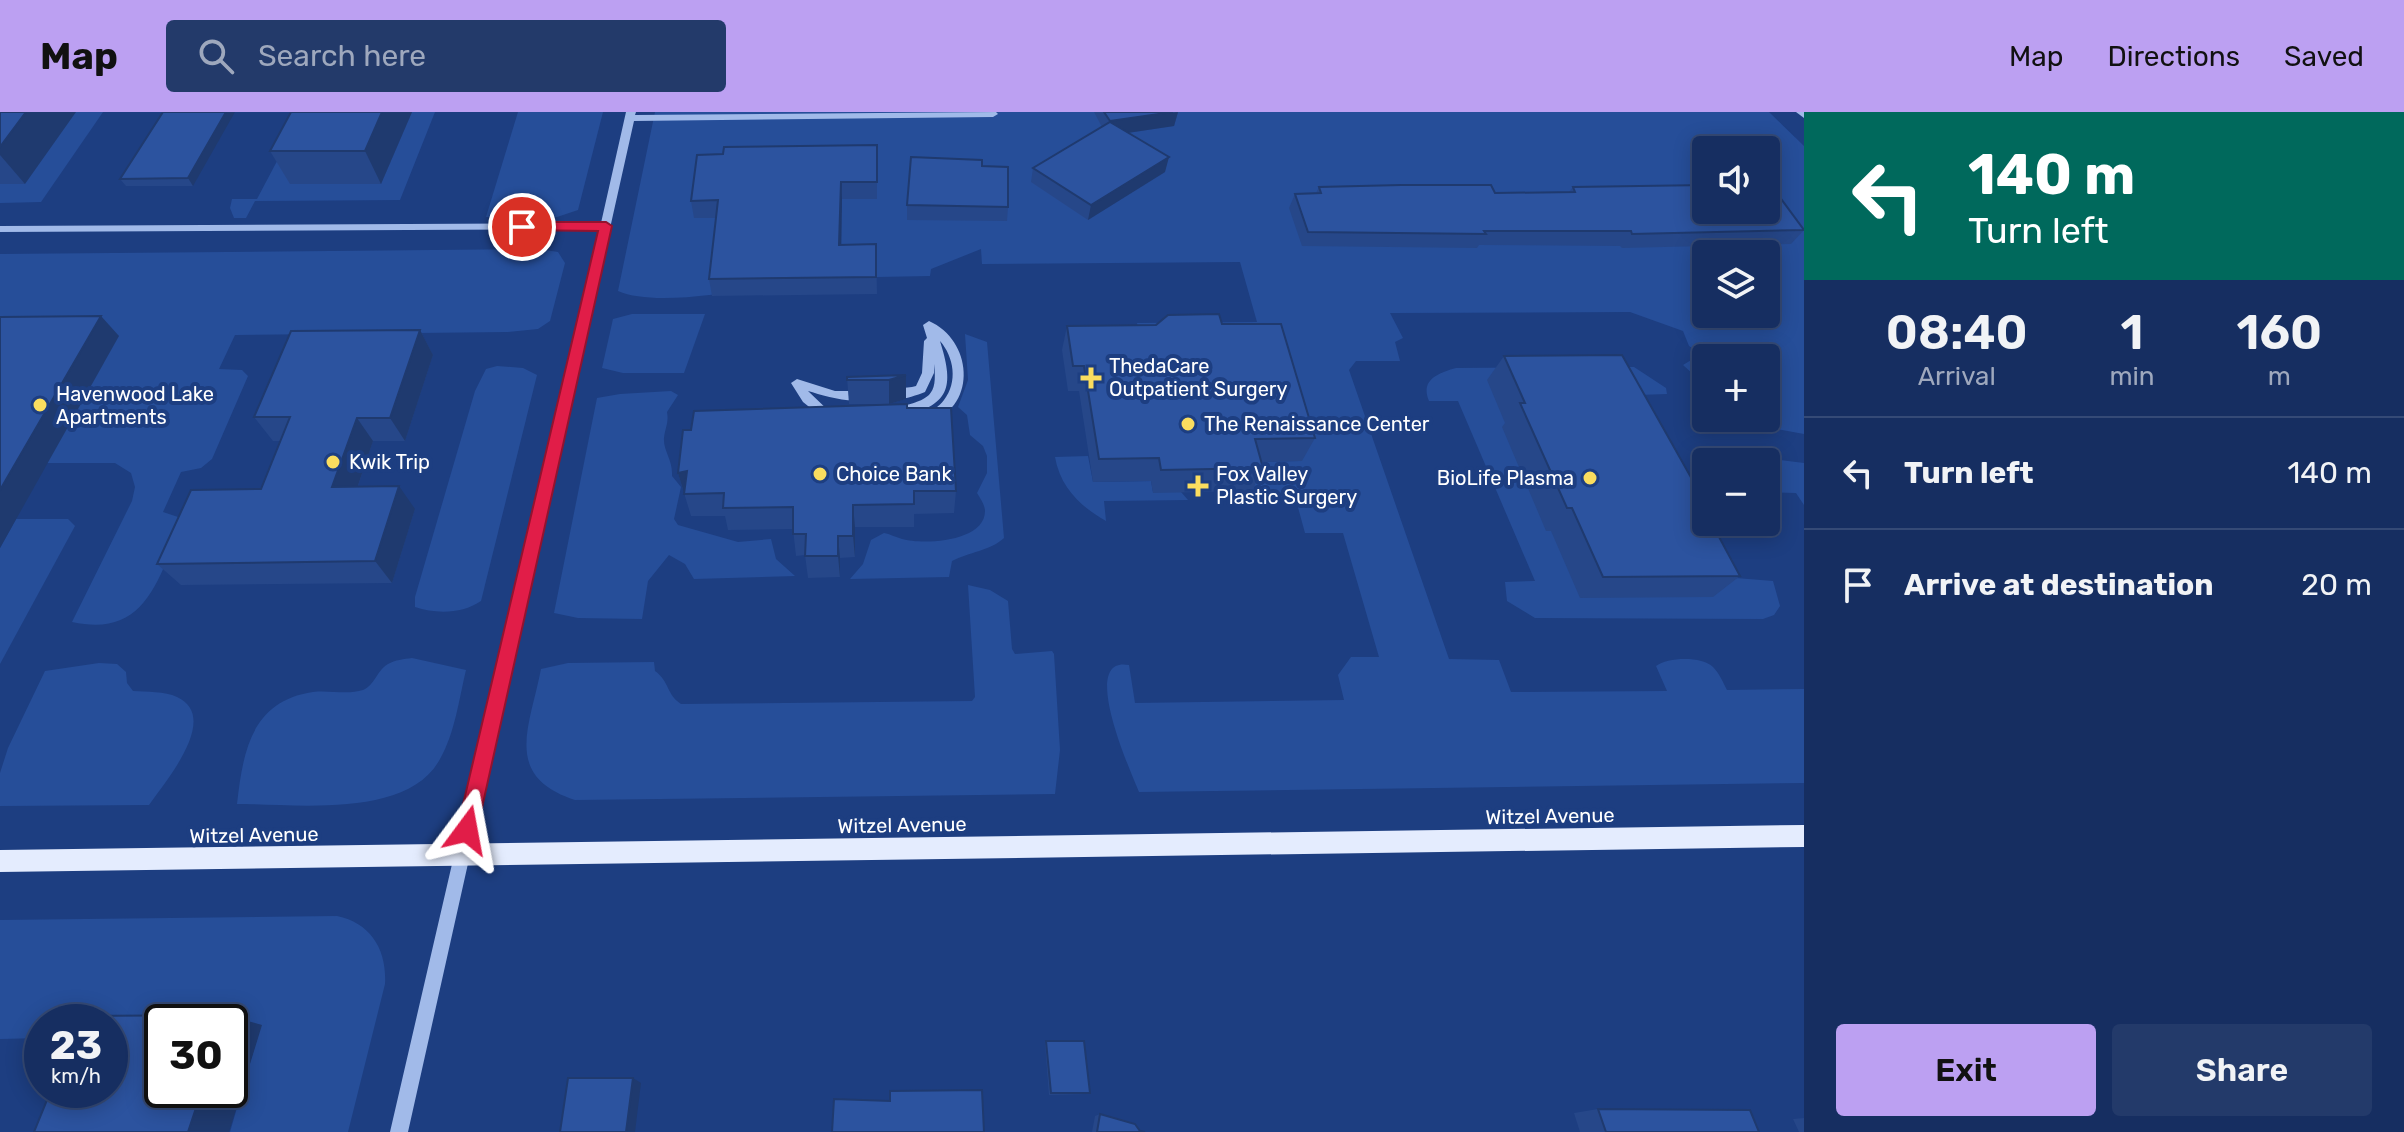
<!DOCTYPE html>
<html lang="en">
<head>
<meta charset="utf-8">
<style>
	:root { --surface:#162e61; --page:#233a6a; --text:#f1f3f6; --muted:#9ea8bd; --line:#354a76; --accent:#bca0f2 }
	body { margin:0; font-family:Rubik,sans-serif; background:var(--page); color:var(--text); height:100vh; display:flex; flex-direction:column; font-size:30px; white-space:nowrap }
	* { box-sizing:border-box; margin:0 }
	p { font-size:26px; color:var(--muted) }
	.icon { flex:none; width:44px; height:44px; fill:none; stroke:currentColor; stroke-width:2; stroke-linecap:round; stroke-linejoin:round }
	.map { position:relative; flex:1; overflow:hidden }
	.details { display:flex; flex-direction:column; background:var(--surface); width:600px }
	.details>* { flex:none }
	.guide { background:#00695c; color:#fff; overflow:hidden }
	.controls { position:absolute; left:1692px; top:24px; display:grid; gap:16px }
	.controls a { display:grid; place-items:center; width:88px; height:88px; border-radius:8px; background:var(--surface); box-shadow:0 4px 20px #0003,0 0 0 2px var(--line); font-size:40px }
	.speed { position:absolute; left:24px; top:892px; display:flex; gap:16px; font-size:40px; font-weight:700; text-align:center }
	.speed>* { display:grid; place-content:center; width:104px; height:104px; border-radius:50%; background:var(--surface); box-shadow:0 4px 20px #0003,0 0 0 2px var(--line); line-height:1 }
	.speed small { font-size:20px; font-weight:400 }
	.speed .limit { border:4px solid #111; border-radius:12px; background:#fff; color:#111 }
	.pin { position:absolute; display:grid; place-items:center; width:68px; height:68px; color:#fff; margin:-34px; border:4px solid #fff; border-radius:50%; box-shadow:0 2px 8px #0007 }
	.me { position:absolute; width:88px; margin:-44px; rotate:13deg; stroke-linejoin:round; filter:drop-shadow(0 0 6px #0008) }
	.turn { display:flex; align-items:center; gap:28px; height:168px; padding:0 32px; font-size:36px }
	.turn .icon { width:104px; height:104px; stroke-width:2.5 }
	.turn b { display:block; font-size:56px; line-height:68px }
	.eta { display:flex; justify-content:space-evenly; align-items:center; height:136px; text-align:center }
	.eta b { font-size:48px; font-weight:600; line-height:56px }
	.action { display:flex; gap:16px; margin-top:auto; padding:16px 32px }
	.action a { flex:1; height:92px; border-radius:8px; background:var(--accent); color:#111; font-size:32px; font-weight:600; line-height:92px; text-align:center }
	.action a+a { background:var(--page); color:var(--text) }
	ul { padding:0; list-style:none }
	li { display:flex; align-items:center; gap:24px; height:112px; padding:0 32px; border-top:2px solid var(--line) }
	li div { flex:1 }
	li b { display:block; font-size:30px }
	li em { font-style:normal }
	header { display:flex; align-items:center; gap:48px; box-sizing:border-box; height:112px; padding:0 40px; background:var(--accent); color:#111 }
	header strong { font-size:38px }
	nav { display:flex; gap:44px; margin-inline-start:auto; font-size:28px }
	.search { width:560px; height:72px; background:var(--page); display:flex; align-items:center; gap:20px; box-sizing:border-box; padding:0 28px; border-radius:8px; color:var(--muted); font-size:30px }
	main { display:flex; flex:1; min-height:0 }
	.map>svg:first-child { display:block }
</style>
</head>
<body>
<header>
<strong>Map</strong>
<div class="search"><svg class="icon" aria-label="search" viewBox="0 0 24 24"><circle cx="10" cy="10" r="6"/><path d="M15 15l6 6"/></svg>Search here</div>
<nav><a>Map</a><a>Directions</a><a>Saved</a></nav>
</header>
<main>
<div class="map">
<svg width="1804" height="1020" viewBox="0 0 1804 1020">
	<rect width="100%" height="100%" fill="#1d3e81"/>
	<g fill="#264e99" fill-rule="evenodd">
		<polygon points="0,0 103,0 41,90 0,91"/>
		<polygon points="303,0 435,0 400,88 255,89 246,106 234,106 230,96 232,87 257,87"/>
		<polygon points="518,0 603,0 578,98 557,105 486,105"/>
		<path d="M655,0H1769L1804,34V322L1749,312L1738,306H1766V246H1706V274L1683,253L1701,242L1689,234L1683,219L1630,200L1390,201L1403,226L1395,230L1400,249H1356L1349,258L1449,547L1499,548L1511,580L1667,579L1656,554C1668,545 1702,544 1713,555C1719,561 1723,570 1727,578L1804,577V671L1139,680C1131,660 1078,543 1129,553L1135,591L1344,588L1338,563L1351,545H1379L1343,421H1305L1296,388L1216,387L1244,350L1300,349L1142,239L1137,211L1257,210L1240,150L982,152L981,137L931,157L930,164L876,165V150C817,162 671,202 618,179ZM1706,38H1766V98H1706ZM1706,142H1766V202H1706Z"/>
		<path d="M539,137L558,140L565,151L550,209L538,217L508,220L235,223L219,257L242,258L248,264L212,347L201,356L181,360L163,400L178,405C179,421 174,433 167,448C148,494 127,522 72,510L132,389L135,375L131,361L115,351H47L0,234V142Z"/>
		<polygon points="632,202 705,202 684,261 623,261 602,256 613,207"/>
		<path d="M965,222L987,230L1004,426C990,439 969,440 952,449L949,465L850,467L863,452L871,428L884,421C890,422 895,425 902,427C923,433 985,430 985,399C985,393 980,386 977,381L987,361V344L983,334L970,323L967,303L958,295L968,268Z"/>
		<path d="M497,254L523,256L537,263L481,489C462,502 436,502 415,495V485L475,279L486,257Z"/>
		<path d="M1634,255L1666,276L1667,282L1638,283L1736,466L1773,469L1780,494L1774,503L1763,507L1535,506L1507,489L1505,470L1535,469L1458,289H1429C1420,268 1438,261 1456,256Z"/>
		<path d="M671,279L678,283L667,300C669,311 665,316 664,326C663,339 673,348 672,364L681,375L674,407L678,413L738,430L771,427L776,447L795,464L694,467L685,452L669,443L648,469L642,507L578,506L554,501L597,286L620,282Z"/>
		<path d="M1088,344L1093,370L1151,369L1153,380H1181L1188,388L1104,389L1106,409C1081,395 1060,375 1055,345Z"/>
		<polygon points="1772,347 1804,351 1804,393 1796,381 1766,380 1766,350 1762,350"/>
		<polygon points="16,407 68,407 75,414 0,552 0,436"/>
		<path d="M968,473L990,478L1008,489L1012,537L1015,542L1052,539L1054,542L1060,638L1055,682L575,688C502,664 530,615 541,557L568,551L654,550L655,559C670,570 666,582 681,592L972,589L975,585Z"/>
		<path d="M412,546L466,558C459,587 455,621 440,647C408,707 295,692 237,692C243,640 251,589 313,580C329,578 348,583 363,578C375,573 377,558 388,552C395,548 404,547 412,546Z"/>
		<path d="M99,551L117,552L126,560L127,571L133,579C146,580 165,579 177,585C221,605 165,670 149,693L0,694V661L8,636L45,559Z"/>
		<path d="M337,804C371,811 387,838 385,872L348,1020H230L261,913L230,910H42V926L0,927V808Z"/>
	</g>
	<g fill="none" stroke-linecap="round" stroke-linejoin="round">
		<g fill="#a1bae9" fill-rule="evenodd">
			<polygon points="626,0 636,0 635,3 996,0 998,2 993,5 634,9 408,1020 390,1020 599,117 0,120 0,114 601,111"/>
			<polygon points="1796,0 1804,0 1804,6"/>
			<path d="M929,209C972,228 978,292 931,310L925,305C931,299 939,295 944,288C958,270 954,245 940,229C953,271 953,293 904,303L898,298L900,295C928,287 938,285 934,252V261L925,280C912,285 893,292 882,282C889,275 906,277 916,274L922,261L924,229L927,226L923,213Z"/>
			<path d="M797,267L835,279H867L873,283C859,295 825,284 808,279L832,302L834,305L832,308L828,310L803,290L791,271Z"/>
		</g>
		<polygon fill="#e4ecfe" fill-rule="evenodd" points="1804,713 1804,735 0,760 0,738"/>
	</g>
	<g fill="#264789">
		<polygon points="0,0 25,72 0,72"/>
		<polygon points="163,0 193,74 126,74 120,67"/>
		<polygon points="291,0 412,0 381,72 290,72 270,39"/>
		<polygon points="1094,0 1178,0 1174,14 1127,21 1165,60 1088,108 1031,70 1033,56 1102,15"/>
		<polygon points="877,33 877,87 842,87 841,133 876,132 877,182 712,184 709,167 716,106 694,106 691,89 723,42"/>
		<polygon points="982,54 1008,95 1007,109 907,108 907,93"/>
		<polygon points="1319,75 1495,81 1569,80 1573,75 1804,118 1791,132 1622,136 1620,134 1479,133 1477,136 1302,134 1289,96 1295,82 1316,81"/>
		<polygon points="1222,212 1315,326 1302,349 1261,350 1263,356 1252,379 1153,381 1151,369 1093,370 1079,279 1068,279 1062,238 1067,214"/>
		<polygon points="420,218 433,243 405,329 373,329 358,374 415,397 392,471 181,473 157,452 261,377 281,329 273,329 254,305"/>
		<polygon points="1504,244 1706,392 1706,396 1704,397 1740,464 1713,485 1580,486 1551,419 1546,419 1502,315 1505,311 1487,268"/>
		<polygon points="906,263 906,287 889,292 849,292 847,265"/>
		<polygon points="907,296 956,379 954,401 914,402 914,415 855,415 855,445 840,446 840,465 808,466 805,443 796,444 793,417 728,418 725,404 691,404 678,361"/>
		<polygon points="1046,929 1090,981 1087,982 1049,983 1045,931"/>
		<polygon points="1598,997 1759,1020 1580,1020 1574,1001"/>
		<polygon points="1100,1002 1140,1019 1145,1020 1092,1020 1095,1004"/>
		<polygon points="1804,1006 1804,1020 1799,1020 1793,1007"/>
	</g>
	<g fill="#1f3a6f">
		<polygon points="26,0 76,0 25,72 0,43 0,35"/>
		<polygon points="226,0 235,0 193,74 188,66"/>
		<polygon points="382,0 412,0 381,72 365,39"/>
		<polygon points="1178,0 1174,14 1107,24 1110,9"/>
		<polygon points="1169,45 1165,60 1088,108 1091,93"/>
		<polygon points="841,70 842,87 841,150 839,133"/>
		<polygon points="101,204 119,224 0,436 0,378"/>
		<polygon points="420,218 433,243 405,329 390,306"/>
		<polygon points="906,263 906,287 889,292 889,268"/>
		<polygon points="357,306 373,329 350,397 332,375"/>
		<polygon points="687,359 684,382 685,384 678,361"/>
		<polygon points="399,374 415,397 392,471 375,449"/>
		<polygon points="853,393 855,415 855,445 853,424"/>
		<polygon points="838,424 840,446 840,465 838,444"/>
		<polygon points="226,903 262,913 229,1020 188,1020 202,978 230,978 230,910 224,910"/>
		<polygon points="633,966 641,971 635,1020 626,1020"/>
	</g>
	<g fill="#2c539f" stroke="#1f3a6f" stroke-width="2">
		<polygon points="0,0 26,0 0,35"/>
		<polygon points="163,0 226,0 188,66 120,67"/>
		<polygon points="291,0 382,0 365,39 270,39"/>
		<polygon points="1104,0 1173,0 1110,9"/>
		<polygon points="1110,10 1169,45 1091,93 1033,56"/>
		<polygon points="877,33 877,70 841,70 839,133 876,132 876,165 709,167 718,88 691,89 697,43 723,42 724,35"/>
		<polygon points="911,45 982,48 982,54 1008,55 1008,95 907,93"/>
		<polygon points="1401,73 1491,73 1495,81 1575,80 1573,75 1706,73 1706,98 1766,98 1766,80 1776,80 1804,118 1632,122 1631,119 1484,119 1486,122 1308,120 1295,82 1321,81 1319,75"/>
		<polygon points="1219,202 1222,212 1281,212 1315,326 1255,327 1263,356 1161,358 1159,346 1099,347 1084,254 1073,254 1067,214 1156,213 1168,203"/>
		<polygon points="101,204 0,378 0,205"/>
		<polygon points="420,218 390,306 357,306 332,375 399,374 375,449 157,452 191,378 261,377 290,305 254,305 291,219"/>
		<polygon points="1622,243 1706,392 1706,394 1703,395 1706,400 1706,410 1711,410 1740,464 1603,465 1572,396 1567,396 1520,291 1525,291 1504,244"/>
		<polygon points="906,263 889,268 847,268 847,265"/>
		<polygon points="907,292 907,296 951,296 956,379 914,379 914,392 853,393 853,424 838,424 838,444 805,444 806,422 793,422 793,395 723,396 724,381 684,382 687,359 678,361 683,318 691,318 694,299"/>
		<polygon points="226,903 224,910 162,910 162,978 202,978 188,1020 34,1020 51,978 110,978 110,910 78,910 80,904"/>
		<polygon points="1046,929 1084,929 1090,981 1051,981"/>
		<polygon points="568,966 633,966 626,1020 560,1020"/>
		<polygon points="982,978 984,1020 832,1020 834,987 890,989 890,979"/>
		<polygon points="1598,997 1750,998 1759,1020 1606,1020"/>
		<polygon points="1100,1002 1135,1012 1140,1019 1145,1020 1097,1020"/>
	</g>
	<polygon fill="#e11d48" stroke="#92132f" stroke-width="2" points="522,110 606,110 612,114 477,718 474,725 467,728 460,725 457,718 598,119 517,118 515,115"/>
	<g fill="#fadd5f" stroke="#1d3e81" stroke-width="3">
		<path d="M1087 254h8v8h8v8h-8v8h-8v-8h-8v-8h8z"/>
		<circle cx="40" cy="293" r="8"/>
		<circle cx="1188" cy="312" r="8"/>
		<circle cx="333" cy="350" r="8"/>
		<circle cx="820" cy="362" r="8"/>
		<circle cx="1590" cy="366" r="8"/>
		<path d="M1194 362h8v8h8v8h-8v8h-8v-8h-8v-8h8z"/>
	</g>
	<g text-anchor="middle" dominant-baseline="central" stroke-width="8" stroke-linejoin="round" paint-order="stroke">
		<g font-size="20" fill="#fff" stroke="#1d3e81" text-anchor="start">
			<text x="1109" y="254">ThedaCare<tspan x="1109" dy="23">Outpatient Surgery</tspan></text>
			<text x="56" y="282">Havenwood Lake<tspan x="56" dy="23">Apartments</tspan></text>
			<text x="1204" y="312">The Renaissance Center</text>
			<text x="349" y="350">Kwik Trip</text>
			<text x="836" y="362">Choice Bank</text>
			<text x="1216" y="362">Fox Valley<tspan x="1216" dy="23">Plastic Surgery</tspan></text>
			<text x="1574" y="366" text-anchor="end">BioLife Plasma</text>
		</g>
		<g font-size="20" fill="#fff" stroke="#1d3e81">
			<text transform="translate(1550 704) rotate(-1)">Witzel Avenue</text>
			<text transform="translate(902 713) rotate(-1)">Witzel Avenue</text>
			<text transform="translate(254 723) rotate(-1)">Witzel Avenue</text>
		</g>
	</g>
</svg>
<div class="controls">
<a><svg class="icon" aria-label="sound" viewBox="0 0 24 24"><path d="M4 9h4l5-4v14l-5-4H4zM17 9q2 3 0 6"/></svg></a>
<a><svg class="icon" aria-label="layers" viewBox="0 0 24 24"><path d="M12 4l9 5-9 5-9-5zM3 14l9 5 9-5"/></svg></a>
<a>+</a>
<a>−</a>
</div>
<div class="speed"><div>23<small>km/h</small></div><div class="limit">30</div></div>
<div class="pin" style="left:522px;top:115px;background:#d93025"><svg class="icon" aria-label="arrive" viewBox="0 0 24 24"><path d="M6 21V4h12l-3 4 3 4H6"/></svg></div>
<svg class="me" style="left:467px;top:718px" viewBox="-20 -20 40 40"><path d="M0-17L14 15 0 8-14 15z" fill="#e11d48" stroke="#fff" stroke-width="4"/></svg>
</div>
<section class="details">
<div class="guide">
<div class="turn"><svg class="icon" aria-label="left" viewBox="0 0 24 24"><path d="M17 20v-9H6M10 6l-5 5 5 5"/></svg><div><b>140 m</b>Turn left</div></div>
</div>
<div class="eta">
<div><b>08:40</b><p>Arrival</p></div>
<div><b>1</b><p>min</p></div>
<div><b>160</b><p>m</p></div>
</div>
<ul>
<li><svg class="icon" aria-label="left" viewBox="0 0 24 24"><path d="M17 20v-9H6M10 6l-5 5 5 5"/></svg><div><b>Turn left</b></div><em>140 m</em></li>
<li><svg class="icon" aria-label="arrive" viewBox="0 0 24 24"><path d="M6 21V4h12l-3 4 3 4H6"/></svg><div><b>Arrive at destination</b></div><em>20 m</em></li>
</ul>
<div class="action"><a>Exit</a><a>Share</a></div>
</section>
</main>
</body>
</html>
